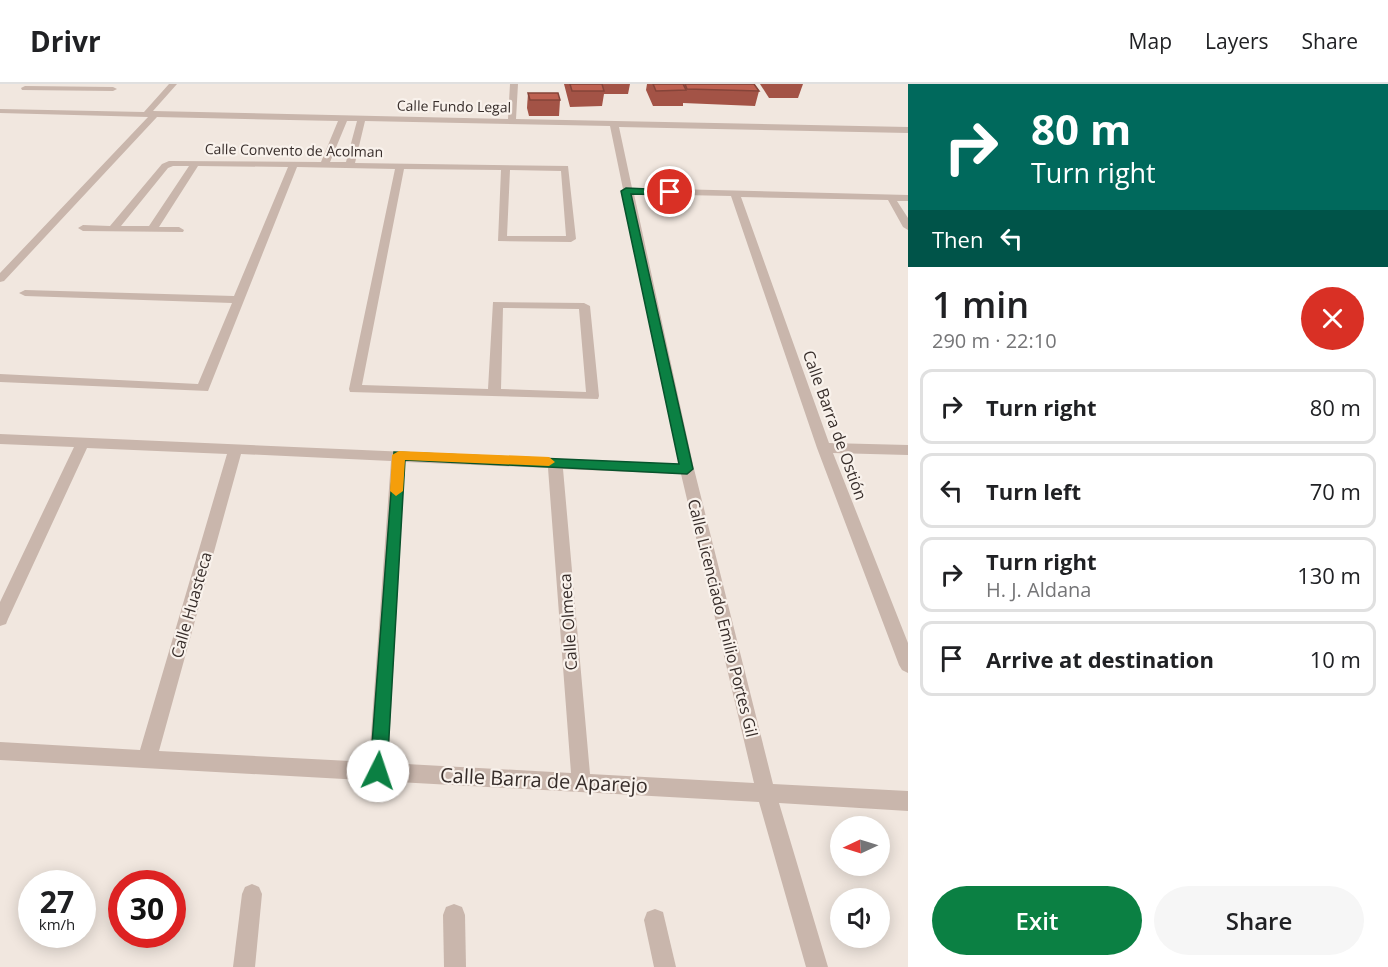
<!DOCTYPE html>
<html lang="en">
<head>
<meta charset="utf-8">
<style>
	:root { --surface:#fff; --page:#f6f6f6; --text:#202124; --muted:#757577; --line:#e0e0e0; --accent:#0b8043 }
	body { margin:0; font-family:"Open Sans",sans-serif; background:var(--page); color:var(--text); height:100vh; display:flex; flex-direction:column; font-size:22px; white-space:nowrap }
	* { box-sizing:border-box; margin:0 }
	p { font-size:20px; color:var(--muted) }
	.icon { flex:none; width:33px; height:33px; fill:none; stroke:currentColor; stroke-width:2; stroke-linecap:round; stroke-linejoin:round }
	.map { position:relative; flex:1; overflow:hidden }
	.sheet { display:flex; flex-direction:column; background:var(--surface); width:480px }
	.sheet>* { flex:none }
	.top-card { background:#00695c; color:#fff; overflow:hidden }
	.needle { width:39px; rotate:266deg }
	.fabs { position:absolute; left:830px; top:732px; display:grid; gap:12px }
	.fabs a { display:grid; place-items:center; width:60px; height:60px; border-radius:50%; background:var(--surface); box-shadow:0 3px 15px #0003; font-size:30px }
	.speed { position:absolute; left:18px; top:786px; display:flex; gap:12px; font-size:30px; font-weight:700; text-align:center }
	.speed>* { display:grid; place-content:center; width:78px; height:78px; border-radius:50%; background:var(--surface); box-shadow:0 3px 15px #0003; line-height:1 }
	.speed small { font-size:15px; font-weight:400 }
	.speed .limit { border:9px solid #d22; background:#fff; color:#111 }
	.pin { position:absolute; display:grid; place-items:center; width:51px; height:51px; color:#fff; margin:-26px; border:3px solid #fff; border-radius:50%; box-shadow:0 2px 6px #0007 }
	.me { position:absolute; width:66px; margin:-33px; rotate:4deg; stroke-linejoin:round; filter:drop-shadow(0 0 4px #0008) }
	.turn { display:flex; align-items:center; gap:21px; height:126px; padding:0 24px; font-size:27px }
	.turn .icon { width:78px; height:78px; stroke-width:2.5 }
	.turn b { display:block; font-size:42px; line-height:51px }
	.then { display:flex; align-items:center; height:57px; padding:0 24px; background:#0003; gap:12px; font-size:22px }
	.round { display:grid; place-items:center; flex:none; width:63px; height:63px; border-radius:32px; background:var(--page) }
	.summary { display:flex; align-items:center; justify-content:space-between; height:102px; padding:0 24px }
	h1 { font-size:36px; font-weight:600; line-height:45px }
	.cta { display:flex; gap:12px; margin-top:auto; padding:12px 24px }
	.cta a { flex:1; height:69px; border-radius:36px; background:var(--accent); color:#fff; font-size:24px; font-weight:600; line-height:69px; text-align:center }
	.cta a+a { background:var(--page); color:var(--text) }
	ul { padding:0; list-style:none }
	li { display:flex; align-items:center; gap:18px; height:75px; margin:0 12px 9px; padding:0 12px; border:3px solid var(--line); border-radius:12px }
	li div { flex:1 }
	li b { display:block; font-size:22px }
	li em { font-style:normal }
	header { display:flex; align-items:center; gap:36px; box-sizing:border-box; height:84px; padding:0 30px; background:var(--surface); border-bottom:2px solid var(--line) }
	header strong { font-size:28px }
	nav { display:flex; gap:33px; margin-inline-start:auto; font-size:21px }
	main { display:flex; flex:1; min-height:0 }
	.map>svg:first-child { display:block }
</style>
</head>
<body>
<header>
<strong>Drivr</strong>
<nav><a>Map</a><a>Layers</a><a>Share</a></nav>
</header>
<main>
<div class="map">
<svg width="908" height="883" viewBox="0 0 908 883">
	<rect width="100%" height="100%" fill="#f1e7df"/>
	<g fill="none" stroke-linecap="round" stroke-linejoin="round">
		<g fill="#c9b6ac" fill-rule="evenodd">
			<path d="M169,0H177L153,27L508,35L510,0H518L516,35L908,43V49L619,43L632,104L908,111V117H897L908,134V146L903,143L888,116L741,113L829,359L908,361V371L833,369L908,559V589L902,586L899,581L817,364L731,112L634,110L694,385L773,700L908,707V727L779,719L828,883H806L759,718L0,676V658L140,666L227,370L87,364L8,535L6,540L0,542V518L74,363L0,360V350L679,380L624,109L621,107L623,105L610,42L365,37L355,79L568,82L576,155L571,158L498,157L501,86L404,85L362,301L488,305L493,218L584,219L590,222L599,312L598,315L350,308L349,305L395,85L297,83L208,307L0,298V290L198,300L232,219L25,212L19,209L25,206L234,212L288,83L198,82L159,143H179L184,146L183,148L83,147L78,144L83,141L110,142L162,80L169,77L321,78L338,37L157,33L4,197L0,198V189L148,33L0,29V25L144,28ZM347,37H357L346,78H330ZM173,82H189L149,142H121L168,84ZM510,86L561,87L566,152H507ZM503,224L579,225L586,308L501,305ZM241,370L391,377L369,678L159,667ZM405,378L548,384L571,689L388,679ZM563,385L681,390L754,699L590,690Z"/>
			<polygon points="25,2 113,3 117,5 113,7 22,6 21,4"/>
			<polygon points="252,800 259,803 262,810 255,883 233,883 242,810 245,803"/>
			<polygon points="454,820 462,823 465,831 466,883 444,883 443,831 446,823"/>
			<polygon points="655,825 663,828 676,883 654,883 644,836 647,828"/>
		</g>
	</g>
	<g fill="#a35346">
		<polygon points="564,0 630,0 628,10 604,10 602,22 570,23"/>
		<polygon points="647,0 754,0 759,7 755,22 683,19 683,22 653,22 646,6"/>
		<polygon points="760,0 803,0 798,14 769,14"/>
		<polygon points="528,9 560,16 559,32 529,32 527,24"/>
	</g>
	<g fill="#be6151" stroke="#854439" stroke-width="1.5">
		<polygon points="570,0 602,0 604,7 572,7"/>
		<polygon points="653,0 683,0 686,6 656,7"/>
		<polygon points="685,0 754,0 759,7 687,5"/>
		<polygon points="528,9 558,9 560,16 530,16"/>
	</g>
	<polygon fill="#0b8043" stroke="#07532c" stroke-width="1.5" points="626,104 670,106 674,108 670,111 631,110 693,385 687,390 405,376 387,687 384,693 378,696 372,693 370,687 394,368 679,380 621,107"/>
	<polygon fill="#f59e0b" points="399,367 549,373 555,378 549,382 405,376 403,407 396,412 390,407 392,371"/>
	<g text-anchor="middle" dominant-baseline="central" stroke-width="4.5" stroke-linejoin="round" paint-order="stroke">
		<g font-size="14" fill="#372d2a" stroke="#f9f2ec">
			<text transform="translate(454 22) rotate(1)">Calle Fundo Legal</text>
			<text transform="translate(294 66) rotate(1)">Calle Convento de Acolman</text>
		</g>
		<g font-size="16" fill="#372d2a" stroke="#f9f2ec">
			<text transform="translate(835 341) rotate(70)">Calle Barra de Ostión</text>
			<text transform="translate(191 521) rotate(-74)">Calle Huasteca</text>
			<text transform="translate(723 534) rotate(76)">Calle Licenciado Emilio Portes Gil</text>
			<text transform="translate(568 538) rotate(-94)">Calle Olmeca</text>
		</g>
		<g font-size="20" fill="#372d2a" stroke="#f9f2ec">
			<text transform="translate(544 696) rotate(3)">Calle Barra de Aparejo</text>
		</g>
	</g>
</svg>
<div class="fabs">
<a><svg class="needle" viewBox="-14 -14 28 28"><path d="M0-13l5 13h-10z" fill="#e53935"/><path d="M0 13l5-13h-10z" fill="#757577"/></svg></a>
<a><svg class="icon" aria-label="sound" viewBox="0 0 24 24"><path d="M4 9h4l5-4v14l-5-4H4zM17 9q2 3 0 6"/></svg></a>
</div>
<div class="speed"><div>27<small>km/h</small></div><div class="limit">30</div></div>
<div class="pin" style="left:670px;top:108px;background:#d93025"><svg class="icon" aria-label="arrive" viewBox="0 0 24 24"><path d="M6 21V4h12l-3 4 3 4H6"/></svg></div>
<svg class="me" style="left:378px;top:687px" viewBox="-20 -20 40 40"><circle r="19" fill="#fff"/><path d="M0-13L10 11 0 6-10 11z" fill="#0b8043"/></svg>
</div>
<section class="sheet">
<div class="top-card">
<div class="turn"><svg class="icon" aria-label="right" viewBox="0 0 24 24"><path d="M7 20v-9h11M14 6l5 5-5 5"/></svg><div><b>80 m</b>Turn right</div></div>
<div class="then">Then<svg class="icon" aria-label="left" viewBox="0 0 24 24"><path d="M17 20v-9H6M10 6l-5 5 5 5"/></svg></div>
</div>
<div class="summary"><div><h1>1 min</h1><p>290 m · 22:10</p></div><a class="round" style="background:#d93025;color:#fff"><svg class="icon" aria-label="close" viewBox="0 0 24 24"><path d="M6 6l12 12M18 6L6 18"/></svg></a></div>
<ul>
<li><svg class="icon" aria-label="right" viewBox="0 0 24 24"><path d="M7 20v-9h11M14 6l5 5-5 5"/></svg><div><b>Turn right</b></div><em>80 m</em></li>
<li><svg class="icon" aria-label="left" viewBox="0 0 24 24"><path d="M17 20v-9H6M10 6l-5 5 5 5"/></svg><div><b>Turn left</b></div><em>70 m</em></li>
<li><svg class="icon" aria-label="right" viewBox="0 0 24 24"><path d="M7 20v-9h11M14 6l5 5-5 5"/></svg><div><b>Turn right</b><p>H. J. Aldana</p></div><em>130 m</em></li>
<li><svg class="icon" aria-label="arrive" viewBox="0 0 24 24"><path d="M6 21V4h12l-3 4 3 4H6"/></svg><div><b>Arrive at destination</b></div><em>10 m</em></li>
</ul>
<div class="cta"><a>Exit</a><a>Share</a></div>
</section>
</main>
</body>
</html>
